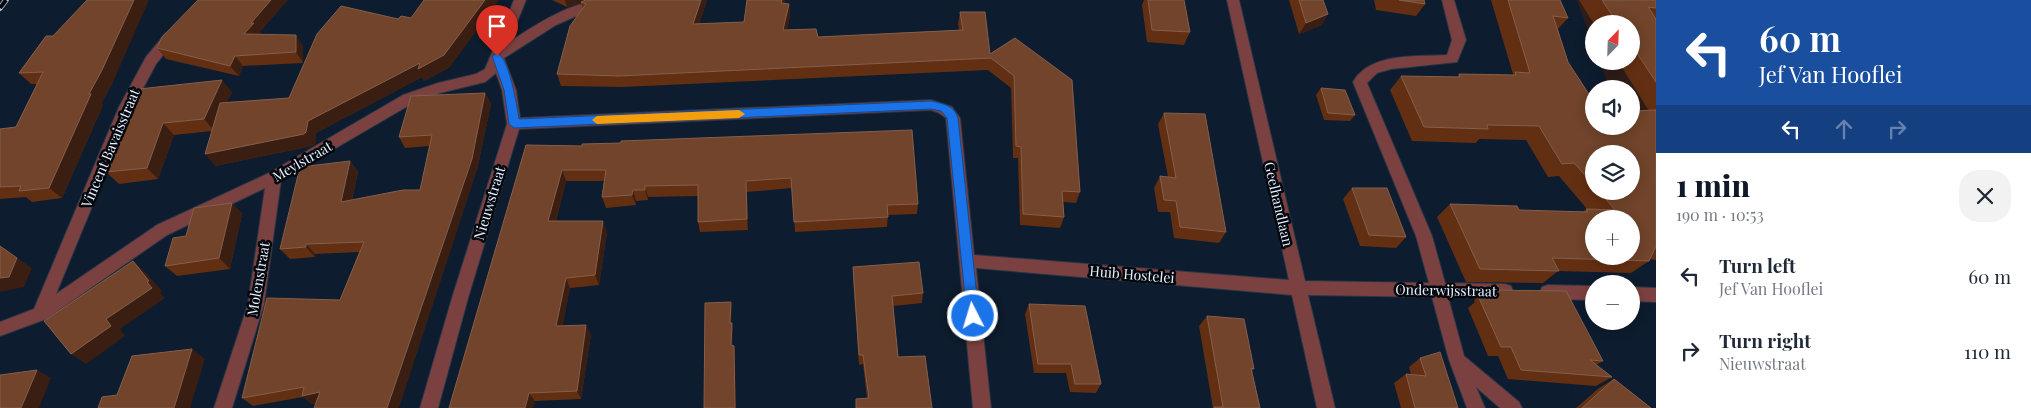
<!DOCTYPE html>
<html lang="en">
<head>
<meta charset="utf-8">
<style>
	:root { --surface:#fff; --page:#f2f2f3; --text:#1f2937; --muted:#747a83; --accent:#111827 }
	body { margin:0; font-family:"Playfair Display",serif; background:var(--page); color:var(--text); height:100vh; display:flex; flex-direction:column; font-size:19px; white-space:nowrap }
	* { box-sizing:border-box; margin:0 }
	p { font-size:16px; color:var(--muted) }
	.icon { flex:none; width:28px; height:28px; fill:none; stroke:currentColor; stroke-width:2; stroke-linecap:round; stroke-linejoin:round }
	.map { position:relative; flex:1; overflow:hidden }
	.sheet { display:flex; flex-direction:column; background:var(--surface); width:375px }
	.sheet>* { flex:none }
	.top-card { background:#1a4fa0; color:#fff; overflow:hidden }
	.needle { width:32px; rotate:23deg }
	.controls { position:absolute; left:1585px; top:15px; display:grid; gap:10px }
	.controls a { display:grid; place-items:center; width:55px; height:55px; border-radius:50%; background:var(--surface); box-shadow:0 2px 12px #0003; font-size:25px }
	.pin { position:absolute; display:grid; place-items:center; width:42px; height:42px; color:#fff; margin:-51px -21px; border-radius:50% 50% 50% 0; rotate:-45deg; box-shadow:0 0 5px #0007 }
	.pin .icon { rotate:45deg }
	.me { position:absolute; width:55px; margin:-28px; rotate:355deg; stroke-linejoin:round; filter:drop-shadow(0 0 4px #0008) }
	.turn { display:flex; align-items:center; gap:18px; height:105px; padding:0 20px; font-size:22px }
	.turn .icon { width:65px; height:65px; stroke-width:2.5 }
	.turn b { display:block; font-size:35px; line-height:42px }
	.lanes { display:flex; align-items:center; height:48px; padding:0 20px; background:#0003; justify-content:center; gap:25px; direction:ltr }
	.lanes .off { opacity:.35 }
	.round { display:grid; place-items:center; flex:none; width:52px; height:52px; border-radius:20px; background:var(--page) }
	.summary { display:flex; align-items:center; justify-content:space-between; height:85px; padding:0 20px }
	h1 { font-size:30px; font-weight:800; line-height:38px; color:var(--accent) }
	ul { padding:0; list-style:none }
	li { display:flex; align-items:center; gap:15px; height:75px; padding:0 20px }
	li div { flex:1 }
	li b { display:block; font-size:19px }
	li em { font-style:normal }
	main { display:flex; flex:1; min-height:0 }
	.map>svg:first-child { display:block }
</style>
</head>
<body>
<main>
<div class="map">
<svg width="1656" height="408" viewBox="0 0 1656 408">
	<rect width="100%" height="100%" fill="#0d1c2e"/>
	<polygon fill="#2f1d19" points="1577,0 1656,0 1656,175 1631,126 1631,89 1610,89 1599,61 1631,61 1631,24 1594,24 1594,48"/>
	<g fill="none" stroke-linecap="round" stroke-linejoin="round">
		<g stroke="#273647" stroke-width="2">
			<g id="minor">
				<path d="M514,0H526L509,42C539,23 572,0 608,0L606,3L556,25L504,58L516,90L520,118L931,100L952,107L960,118L974,255L1289,280L1227,0H1239L1305,281L1429,283L1416,236L1353,82C1370,52 1417,57 1447,55L1452,40L1442,0H1454L1466,40L1457,62L1391,69L1377,73L1367,83L1432,236L1445,283L1505,284L1511,286L1513,291L1511,296L1505,298L1448,297L1464,356L1519,402L1522,408H1500L1476,387L1485,408H1467L1449,360L1432,297L1308,295L1335,408H1317L1292,295L976,268L991,408H973L946,118L939,113L931,110L519,129L468,298L438,408H420L452,298L507,124L502,90L496,73L485,82L440,93L413,103L281,180L264,304L232,408H214L248,304L265,188L167,235L46,319L0,336V322L34,309L119,107L146,57L166,33H176L178,36L156,64L133,107L56,294L157,225L269,173L403,95L438,83L476,74L485,69Z"/>
				<polygon points="1548,285 1594,286 1594,300 1548,299 1542,297 1540,292 1542,287"/>
				<polygon points="1631,287 1656,288 1656,302 1631,301"/>
			</g>
		</g>
		<use href="#minor" fill="#7b4140" fill-rule="evenodd"/>
		<g stroke="#bec9d7" stroke-width="5.5">
			<polyline id="rail" points="0,8 6,0"/>
		</g>
		<use href="#rail" stroke="#03070e" stroke-width="4" stroke-dasharray="11" stroke-linecap="butt"/>
	</g>
	<g fill="#632f12" fill-rule="evenodd">
		<polygon points="552,0 707,0 699,24 744,22 747,0 785,0 784,4 789,4 790,16 787,30 818,37 959,30 958,24 960,12 990,54 1015,38 1080,192 1076,203 1063,202 1064,217 1060,228 1020,225 1018,158 1013,158 1011,88 988,70 623,87 561,86 557,74 583,9 581,3 567,7"/>
		<polygon points="1144,0 1184,0 1190,32 1184,45 1147,42 1142,5"/>
		<polygon points="1289,0 1323,0 1322,25 1299,34"/>
		<polygon points="1374,0 1424,0 1425,4 1416,16 1376,10"/>
		<path d="M1491,0H1560L1568,18L1558,29L1568,62L1594,126L1649,111L1618,61H1631V24H1594L1579,0H1656V260L1649,259V261L1631,273L1558,271L1543,283L1466,282L1437,217L1450,204L1519,210L1582,212L1587,209L1559,176L1548,177L1526,140L1479,139L1476,143L1412,141L1390,90L1401,76L1457,77L1459,74L1513,75V74ZM1594,154L1631,191H1594Z"/>
		<polygon points="260,32 261,34 303,46 303,63 243,66 239,76 166,59 157,48"/>
		<polygon points="46,36 113,82 101,104 103,105 62,198 32,202 26,197 0,199 0,129 16,127 37,84 31,84 19,73"/>
		<polygon points="450,67 424,81 422,77 316,133 315,144 312,146 215,166 212,131 174,135 158,179 119,184 106,172 139,89 232,92 227,102 289,98"/>
		<polygon points="1321,88 1355,115 1350,121 1324,120 1316,95"/>
		<polygon points="485,93 491,104 477,170 316,403 312,404 303,397 253,406 242,398 340,300 359,252 315,254 315,257 290,259 280,249 350,161 358,172 352,200 420,190 429,146 405,148 399,137"/>
		<polygon points="1164,113 1226,232 1219,243 1174,238 1170,212 1158,212 1154,188 1160,176 1168,177 1158,124"/>
		<polygon points="621,143 918,204 917,214 888,215 887,227 795,232 792,188 747,192 748,230 700,232 698,222 698,196 648,197 648,200 636,201 636,205 606,208 602,197 604,181 566,181 556,221 607,232 599,285 570,288 562,326 591,334 581,399 535,401 449,408 526,145 582,146"/>
		<polygon points="1352,188 1406,237 1396,248 1360,246 1343,199"/>
		<polygon points="232,203 242,214 230,269 177,276 165,266 186,236"/>
		<polygon points="853,267 923,293 922,303 893,306 898,357 932,408 856,408 856,399 867,398 863,364 859,365 853,277"/>
		<polygon points="1486,290 1603,361 1596,365 1612,377 1596,386 1508,379 1498,356 1488,356 1468,308 1475,302 1474,300"/>
		<polygon points="1029,304 1101,384 1096,393 1070,392 1066,373 1034,373 1025,314"/>
		<polygon points="1207,316 1254,369 1252,371 1260,408 1213,408 1199,326"/>
		<polygon points="1420,358 1458,408 1401,408 1394,383 1406,374 1411,375 1409,367"/>
		<polygon points="1614,379 1651,408 1576,408 1599,388"/>
	</g>
	<g fill="#3b1e12">
		<polygon points="134,0 149,0 113,82 101,104 103,105 62,198 49,188 89,94"/>
		<polygon points="271,0 288,0 260,32 261,34 244,34 251,23"/>
		<polygon points="485,0 499,0 450,67 424,81 422,77 316,133 315,144 312,146 215,166 205,154 308,121"/>
		<polygon points="565,0 591,0 567,7"/>
		<polygon points="701,0 707,0 695,37 693,24"/>
		<polygon points="782,0 785,0 782,15 781,3"/>
		<polygon points="789,4 790,16 784,42 783,30"/>
		<polygon points="1328,14 1322,25 1299,34 1306,23"/>
		<polygon points="296,35 303,46 303,63 296,52"/>
		<polygon points="235,56 243,66 239,76 230,66"/>
		<polygon points="222,80 232,92 214,131 204,119"/>
		<polygon points="485,93 491,104 477,170 399,408 387,408"/>
		<polygon points="163,123 174,135 158,179 147,168"/>
		<polygon points="350,161 358,172 349,212 341,202"/>
		<polygon points="562,170 566,181 553,231 548,221"/>
		<polygon points="746,181 747,192 748,230 747,219"/>
		<polygon points="645,186 648,197 648,200 645,190"/>
		<polygon points="633,190 636,201 636,205 632,195"/>
		<polygon points="232,203 242,214 230,269 219,258"/>
		<polygon points="603,221 607,232 599,285 595,275"/>
		<polygon points="306,244 315,254 315,257 306,247"/>
		<polygon points="17,258 32,268 24,287 0,292 0,278"/>
		<polygon points="133,261 145,272 162,291 160,293 165,298 120,329 125,336 86,364 71,354 106,319"/>
		<polygon points="566,278 570,288 561,336 556,326"/>
		<polygon points="731,302 732,307 731,329 730,323"/>
		<polygon points="732,323 733,329 732,350 731,345"/>
		<polygon points="586,325 591,334 581,399 577,391"/>
		<polygon points="734,346 735,351 736,408 735,408"/>
		<polygon points="192,349 205,359 190,408 174,408"/>
		<polygon points="37,370 51,378 39,408 21,408"/>
		<polygon points="320,392 330,400 312,404 302,396"/>
		<polygon points="529,393 535,401 533,408 525,408"/>
	</g>
	<g fill="#71442b" stroke="#845f4c" fill-rule="evenodd">
		<polygon points="87,0 134,0 102,70 89,94 91,94 49,188 19,191 21,186 0,187 0,129 16,127 43,72 19,73 46,36 53,36"/>
		<polygon points="198,0 271,0 251,23 254,23 244,34 296,35 296,52 235,56 230,66 157,48 162,37"/>
		<polygon points="424,0 485,0 444,55 418,69 420,63 308,121 306,132 304,134 205,154 220,103 289,98 317,34 341,6 398,19 401,16 411,18"/>
		<polygon points="586,0 701,0 693,24 744,22 747,0 782,0 781,3 789,4 783,30 816,29 818,37 963,30 960,12 985,12 990,54 1015,38 1072,80 1080,192 1062,191 1064,217 1023,214 1021,147 1016,146 1014,76 991,58 619,76 557,74 570,26 586,4 581,2"/>
		<polygon points="1148,0 1184,0 1190,32 1152,30"/>
		<polygon points="1299,0 1323,0 1328,14 1306,23"/>
		<polygon points="1399,0 1424,0 1425,4"/>
		<path d="M1508,0H1560L1568,18L1553,16L1568,62L1594,102V126H1631V111L1656,110V246L1649,261L1552,258L1559,271L1480,269L1450,204L1517,206L1519,210L1588,212L1586,209L1615,210L1599,191H1631V154H1594V185L1574,163L1562,164L1539,126L1487,125L1488,129L1424,127L1401,76L1460,77L1459,74L1516,75L1515,72L1530,73ZM1594,219H1631V256H1594Z"/>
		<polygon points="1602,0 1656,0 1656,8 1648,7 1656,19 1656,82 1631,44 1631,24 1618,24"/>
		<polygon points="222,80 204,119 163,123 147,168 106,172 139,89"/>
		<polygon points="1321,88 1345,90 1355,115 1328,113"/>
		<polygon points="485,93 472,159 387,408 314,408 320,392 302,396 304,387 242,398 267,298 340,300 364,242 306,244 306,247 280,249 300,167 350,161 341,202 403,190 420,190 432,135 399,137 411,96"/>
		<polygon points="1164,113 1205,114 1226,232 1180,227 1176,201 1164,200 1160,176 1176,178"/>
		<polygon points="912,130 918,204 887,205 888,217 794,222 791,178 746,181 747,219 698,222 698,185 645,186 645,190 633,190 632,195 602,197 606,170 562,170 548,221 603,221 595,275 566,278 556,326 586,325 577,391 529,393 525,408 449,408 526,145 582,146 582,144 621,143 621,141 647,140"/>
		<polygon points="1352,188 1387,188 1406,237 1369,235"/>
		<polygon points="232,203 219,258 165,266 173,238 186,236 194,208"/>
		<polygon points="0,246 17,258 9,277 0,278"/>
		<polygon points="133,261 149,281 147,282 152,288 106,319 111,326 71,354 44,321"/>
		<polygon points="919,262 923,293 892,296 898,357 925,356 932,408 856,408 856,399 869,398 863,355 859,355 853,267"/>
		<polygon points="1486,290 1566,291 1603,361 1590,360 1612,377 1521,370 1511,347 1501,347 1479,298 1490,299"/>
		<polygon points="731,302 730,323 732,323 731,345 734,346 735,408 704,408 705,303"/>
		<polygon points="1029,304 1085,306 1101,384 1075,384 1071,364 1038,364"/>
		<polygon points="1207,316 1244,319 1254,369 1251,368 1260,408 1214,408 1214,407 1223,407"/>
		<polygon points="192,349 174,408 98,408 102,397 117,395 132,356"/>
		<polygon points="1440,352 1458,408 1415,408 1406,374 1426,376 1420,358"/>
		<polygon points="37,370 21,408 0,408 0,375"/>
		<polygon points="1614,379 1651,408 1582,408"/>
	</g>
	<path fill="#1a73e8" stroke="#114b97" d="M497,53C509,57 517,106 519,119L931,101C943,104 954,105 958,118L979,316L977,320L973,321L968,320L967,316L947,118L941,111L931,109L514,128L509,124L504,90L492,56Z"/>
	<polygon fill="#f59e0b" points="739,110 745,114 739,118 597,124 592,120 597,116"/>
	<g text-anchor="middle" dominant-baseline="central" stroke-width="5" stroke-linejoin="round" paint-order="stroke">
		<g font-size="14" fill="#e7f1fe" stroke="#03070e">
			<text transform="translate(110 148) rotate(-67)">Vincent Bavaisstraat</text>
			<text transform="translate(302 161) rotate(-30)">Meylstraat</text>
			<text transform="translate(489 203) rotate(-73)">Nieuwstraat</text>
			<text transform="translate(1279 204) rotate(77)">Geelhandlaan</text>
			<text transform="translate(1132 274) rotate(5)">Huib Hostelei</text>
			<text transform="translate(258 279) rotate(-80)">Molenstraat</text>
			<text transform="translate(1446 290) rotate(1)">Onderwijsstraat</text>
		</g>
	</g>
</svg>
<div class="controls">
<a><svg class="needle" viewBox="-14 -14 28 28"><path d="M0-13l5 13h-10z" fill="#e53935"/><path d="M0 13l5-13h-10z" fill="#747a83"/></svg></a>
<a><svg class="icon" aria-label="sound" viewBox="0 0 24 24"><path d="M4 9h4l5-4v14l-5-4H4zM17 9q2 3 0 6"/></svg></a>
<a><svg class="icon" aria-label="layers" viewBox="0 0 24 24"><path d="M12 4l9 5-9 5-9-5zM3 14l9 5 9-5"/></svg></a>
<a>+</a>
<a>−</a>
</div>
<div class="pin" style="left:497px;top:56px;background:#d93025"><svg class="icon" aria-label="arrive" viewBox="0 0 24 24"><path d="M6 21V4h12l-3 4 3 4H6"/></svg></div>
<svg class="me" style="left:973px;top:316px" viewBox="-20 -20 40 40"><circle r="17" fill="#1a73e8" stroke="#fff" stroke-width="3"/><path d="M0-11L8 9 0 5-8 9z" fill="#fff"/></svg>
</div>
<section class="sheet">
<div class="top-card">
<div class="turn"><svg class="icon" aria-label="left" viewBox="0 0 24 24"><path d="M17 20v-9H6M10 6l-5 5 5 5"/></svg><div><b>60 m</b>Jef Van Hooflei</div></div>
<div class="lanes"><svg class="icon" aria-label="left" viewBox="0 0 24 24"><path d="M17 20v-9H6M10 6l-5 5 5 5"/></svg><svg class="icon off" aria-label="ahead" viewBox="0 0 24 24"><path d="M12 20V5M6 11l6-6 6 6"/></svg><svg class="icon off" aria-label="right" viewBox="0 0 24 24"><path d="M7 20v-9h11M14 6l5 5-5 5"/></svg></div>
</div>
<div class="summary"><div><h1>1 min</h1><p>190 m · 10:53</p></div><a class="round"><svg class="icon" aria-label="close" viewBox="0 0 24 24"><path d="M6 6l12 12M18 6L6 18"/></svg></a></div>
<ul>
<li><svg class="icon" aria-label="left" viewBox="0 0 24 24"><path d="M17 20v-9H6M10 6l-5 5 5 5"/></svg><div><b>Turn left</b><p>Jef Van Hooflei</p></div><em>60 m</em></li>
<li><svg class="icon" aria-label="right" viewBox="0 0 24 24"><path d="M7 20v-9h11M14 6l5 5-5 5"/></svg><div><b>Turn right</b><p>Nieuwstraat</p></div><em>110 m</em></li>
</ul>
</section>
</main>
</body>
</html>
